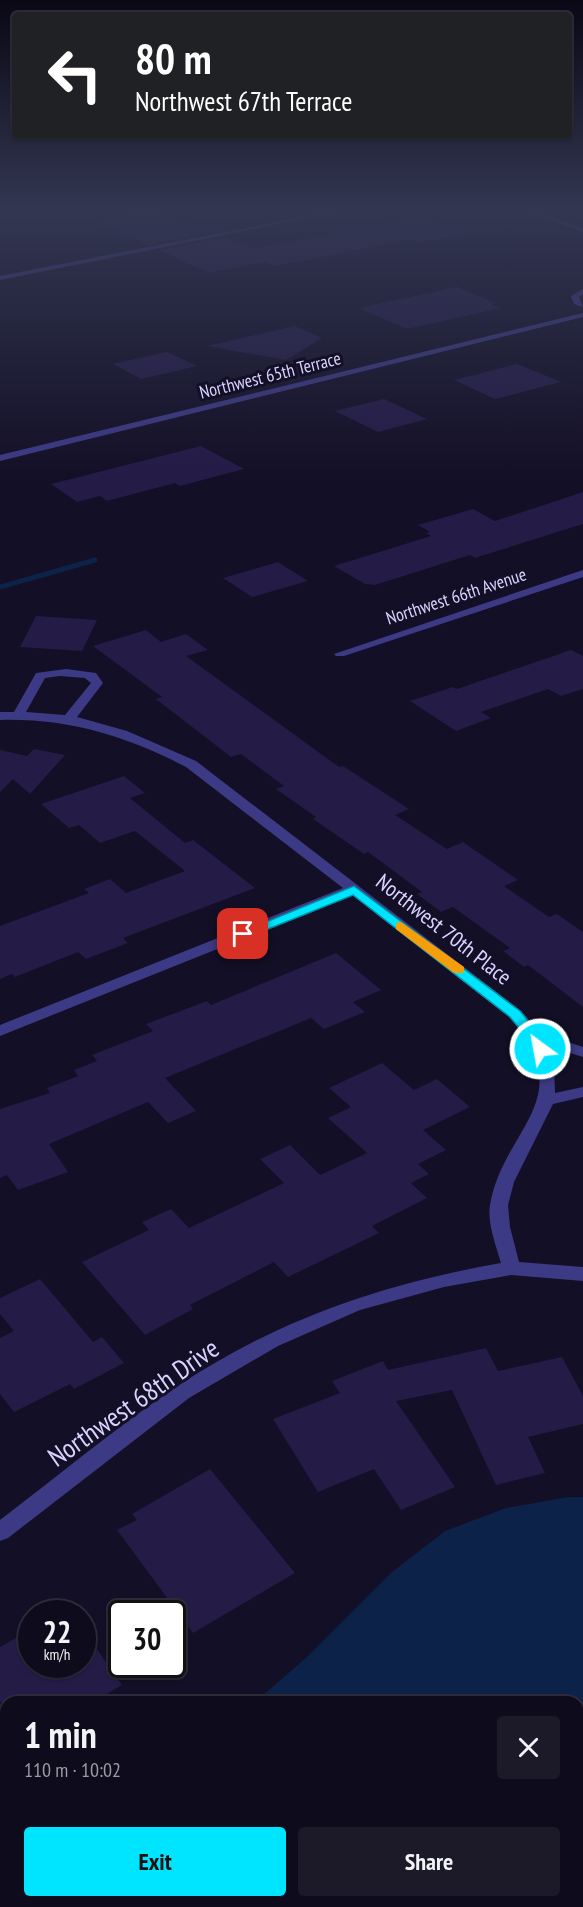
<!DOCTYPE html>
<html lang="en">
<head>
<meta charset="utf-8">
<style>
	:root { --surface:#0e0b1c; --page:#1c1929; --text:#f1f3f6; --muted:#9b9ba3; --line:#2e2b3b; --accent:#00e5ff }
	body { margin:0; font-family:"PT Sans Narrow",sans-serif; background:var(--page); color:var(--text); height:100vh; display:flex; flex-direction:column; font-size:22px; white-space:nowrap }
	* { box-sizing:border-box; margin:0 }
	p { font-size:20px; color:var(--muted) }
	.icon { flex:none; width:33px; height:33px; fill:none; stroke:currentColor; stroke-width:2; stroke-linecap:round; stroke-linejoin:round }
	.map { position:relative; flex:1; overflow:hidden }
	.details { position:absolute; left:0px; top:1696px; width:584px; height:212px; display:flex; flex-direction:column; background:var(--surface); border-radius:18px 18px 0 0; box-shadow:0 2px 4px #0004,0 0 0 2px var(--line) }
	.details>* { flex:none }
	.top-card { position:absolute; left:12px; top:12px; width:560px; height:126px; border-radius:6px; box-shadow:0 2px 4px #0004,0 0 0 2px var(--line); background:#202124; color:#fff; overflow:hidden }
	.speed { position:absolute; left:18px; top:1600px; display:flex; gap:12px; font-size:30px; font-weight:700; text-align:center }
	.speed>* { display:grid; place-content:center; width:78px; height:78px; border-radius:50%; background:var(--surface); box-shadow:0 2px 4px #0004,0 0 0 2px var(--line); line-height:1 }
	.speed small { font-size:15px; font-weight:400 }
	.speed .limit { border:3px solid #111; border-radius:9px; background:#fff; color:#111 }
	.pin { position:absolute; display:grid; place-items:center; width:51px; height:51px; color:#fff; margin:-26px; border-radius:12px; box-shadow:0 3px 9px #0006 }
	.me { position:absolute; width:66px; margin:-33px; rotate:328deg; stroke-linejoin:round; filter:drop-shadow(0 0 4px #0008) }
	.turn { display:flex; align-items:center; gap:21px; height:126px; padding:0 24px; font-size:27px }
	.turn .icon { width:78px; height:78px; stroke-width:2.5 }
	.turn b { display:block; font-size:42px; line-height:51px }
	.round { display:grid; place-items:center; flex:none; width:63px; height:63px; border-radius:6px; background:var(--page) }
	.summary { display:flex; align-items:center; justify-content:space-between; height:102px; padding:0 24px }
	h1 { font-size:36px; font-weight:600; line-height:45px }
	.button { display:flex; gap:12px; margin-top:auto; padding:12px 24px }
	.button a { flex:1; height:69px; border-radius:6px; background:var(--accent); color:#111; font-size:24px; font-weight:600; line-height:69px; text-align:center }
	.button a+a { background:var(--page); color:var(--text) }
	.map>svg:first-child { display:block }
</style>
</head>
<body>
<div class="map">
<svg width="583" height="1907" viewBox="0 0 583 1907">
	<rect width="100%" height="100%" fill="#130f26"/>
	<g fill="#0c2248">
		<polygon points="568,1497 583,1497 583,1712 578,1713 578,1702 255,1702 307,1657 392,1572 445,1531 506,1508"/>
		<polygon points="24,1902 372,1902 370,1907 18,1907"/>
	</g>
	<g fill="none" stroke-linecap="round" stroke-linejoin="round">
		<polyline stroke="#0c2248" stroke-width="5" points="0,587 95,560"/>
	</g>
	<g fill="#241b47">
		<polygon points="151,210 159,210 213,232 148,245 93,220"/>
		<polygon points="419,216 469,233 421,243 410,240 275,266 265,262 209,273 160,250 225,237 253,249"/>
		<polygon points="457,287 496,303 491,305 500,308 407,329 358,308"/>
		<polygon points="295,326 322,338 286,360 207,346"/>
		<polygon points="167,352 197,366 141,379 113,364"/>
		<polygon points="517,364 561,382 495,399 454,380"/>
		<polygon points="384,399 427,419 378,432 335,411"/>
		<polygon points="201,446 244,469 180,486 175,483 107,501 100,496 77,502 51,484"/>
		<polygon points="583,492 583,524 475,558 470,555 375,585 365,584 334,566 431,536 426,533 430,532 418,525 473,509 495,521"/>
		<polygon points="278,562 308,581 252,597 223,578"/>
		<polygon points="36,616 97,620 82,651 20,647"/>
		<polygon points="146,630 161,642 186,634 208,650 186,656 339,767 343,766 409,809 395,815 447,849 463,842 518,880 504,886 549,917 557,914 583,932 583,1007 528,965 524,967 503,951 510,948 453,907 441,912 417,894 422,892 368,852 364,854 313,819 316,817 276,789 284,786 241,754 231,757 156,699 162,697 93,646"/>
		<polygon points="571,650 583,656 583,689 561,696 548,689 481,712 491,718 456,731 410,701 453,687 457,689"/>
		<polygon points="34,749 65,755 30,794 13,779 0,792 0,750 27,756"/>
		<polygon points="124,776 145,793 130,798 185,843 193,840 255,888 123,938 128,943 86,959 78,952 15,977 12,974 0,979 0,926 89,893 84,889 110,879 126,893 185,871 135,831 100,843 79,825 69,828 41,804"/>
		<polygon points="336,953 381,990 353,1002 365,1012 324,1029 311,1018 165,1078 196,1111 168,1123 148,1102 49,1144 68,1172 18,1190 7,1175 0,1178 0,1109 50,1093 47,1088 78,1076 74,1070 97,1061 92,1055 153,1031 146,1024 207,1001 211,1005"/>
		<polygon points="382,1063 414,1090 437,1079 470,1107 423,1130 446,1150 418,1164 429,1174 411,1183 427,1198 372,1226 379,1233 288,1277 274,1262 190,1305 193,1309 145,1335 82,1262 149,1230 142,1222 171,1209 189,1228 284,1183 260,1159 290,1145 320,1175 367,1153 328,1118 351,1107 329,1088"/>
		<polygon points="40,1279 93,1342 102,1337 124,1363 74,1389 70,1384 14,1412 0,1394 0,1338 14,1331 0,1314 0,1298"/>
		<polygon points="486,1348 498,1371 562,1357 583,1396 583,1424 528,1437 545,1473 496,1485 452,1390 396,1401 455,1487 401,1510 374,1469 318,1492 273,1419 340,1393 332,1381 383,1361 388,1370"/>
		<polygon points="210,1469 295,1573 193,1633 117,1530 137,1520 132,1514"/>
		<polygon points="82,1628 122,1685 93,1702 0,1702 0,1647 32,1629 32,1665 82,1665"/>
	</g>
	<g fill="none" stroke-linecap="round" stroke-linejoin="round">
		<g fill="#3d3a85" fill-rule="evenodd">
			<polygon points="338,210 350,210 0,280 0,276"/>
			<polygon points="522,210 531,210 583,228 583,232"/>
			<polygon points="583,289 583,294 579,297 583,307 574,304 571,296"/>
			<polygon points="583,313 583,317 0,461 0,455"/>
			<polygon points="583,570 583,577 344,656 336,656 334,654"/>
			<path d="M66,669L96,673L103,683L77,717L127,731L196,761L521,1011L537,1029L546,1044L571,1043L583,1047V1057L570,1053L550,1054L554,1064L555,1093L583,1087V1097L553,1104L514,1182L508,1205L510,1227L519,1262L583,1267V1281L511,1275L444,1287L360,1310L278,1346L189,1398L8,1538L0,1541V1520C58,1476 115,1428 175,1388C276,1320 382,1284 501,1263C496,1245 487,1223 490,1205C503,1128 582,1099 509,1017L352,895L0,1036V1025L343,888L186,767C126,736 68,718 0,720V712H14L36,673ZM60,676L85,678L91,683L65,715L26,712L45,678Z"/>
		</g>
	</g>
	<linearGradient id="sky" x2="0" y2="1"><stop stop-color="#0a0815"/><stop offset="0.44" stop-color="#333752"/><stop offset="1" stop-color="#333752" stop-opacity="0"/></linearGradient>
	<rect width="583" height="477" fill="url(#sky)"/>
	<polygon fill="#00e5ff" stroke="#0095a6" stroke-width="1.5" points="354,886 520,1011 541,1036 547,1049 545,1052 534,1052 529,1040 510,1017 353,895 248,937 243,938 237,934"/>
	<polygon fill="#f59e0b" points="401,922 464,967 464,973 454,973 396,929 396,923"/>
	<g text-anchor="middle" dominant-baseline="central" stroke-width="6" stroke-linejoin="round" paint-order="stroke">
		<g font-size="18" fill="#d9d4ff" stroke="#130f26">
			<text transform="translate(270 375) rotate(-14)">Northwest 65th Terrace</text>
			<text transform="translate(456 596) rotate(-18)">Northwest 66th Avenue</text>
		</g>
		<g font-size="22" fill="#d9d4ff" stroke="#130f26">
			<text transform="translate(444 929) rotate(38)">Northwest 70th Place</text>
		</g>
		<g font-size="27" fill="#d9d4ff" stroke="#130f26">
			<text transform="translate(133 1402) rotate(-35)">Northwest 68th Drive</text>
		</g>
	</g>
</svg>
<div class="speed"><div>22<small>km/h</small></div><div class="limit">30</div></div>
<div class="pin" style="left:243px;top:934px;background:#d93025"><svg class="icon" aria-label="arrive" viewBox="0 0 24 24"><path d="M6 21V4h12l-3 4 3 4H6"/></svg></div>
<svg class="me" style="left:540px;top:1049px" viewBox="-20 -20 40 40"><circle r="17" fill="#00e5ff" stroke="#fff" stroke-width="3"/><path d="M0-11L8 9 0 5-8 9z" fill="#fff"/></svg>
<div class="top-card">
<div class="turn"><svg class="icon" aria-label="left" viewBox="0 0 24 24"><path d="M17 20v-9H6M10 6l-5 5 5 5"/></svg><div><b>80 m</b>Northwest 67th Terrace</div></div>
</div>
<section class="details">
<div class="summary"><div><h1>1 min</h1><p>110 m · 10:02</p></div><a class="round"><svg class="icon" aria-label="close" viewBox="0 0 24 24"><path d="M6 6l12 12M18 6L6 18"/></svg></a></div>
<div class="button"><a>Exit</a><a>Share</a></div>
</section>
</div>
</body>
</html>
